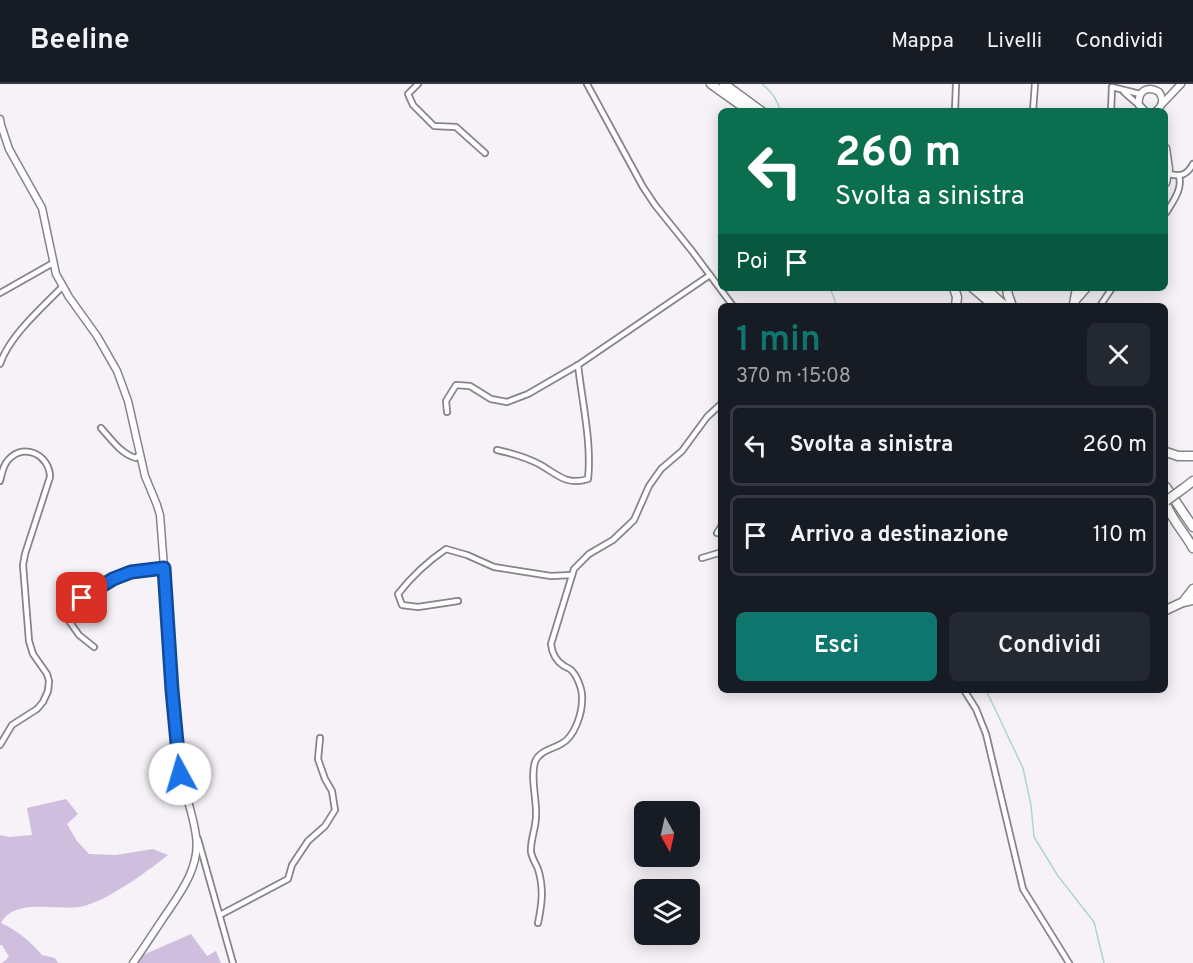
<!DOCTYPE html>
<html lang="it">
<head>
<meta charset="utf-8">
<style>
	:root { --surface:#171b24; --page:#242831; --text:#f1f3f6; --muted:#9ea1a6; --line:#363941; --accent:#0f766e }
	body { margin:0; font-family:Overpass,sans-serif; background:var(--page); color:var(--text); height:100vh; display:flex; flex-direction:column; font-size:22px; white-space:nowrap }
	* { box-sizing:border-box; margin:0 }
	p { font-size:20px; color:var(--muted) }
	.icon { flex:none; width:33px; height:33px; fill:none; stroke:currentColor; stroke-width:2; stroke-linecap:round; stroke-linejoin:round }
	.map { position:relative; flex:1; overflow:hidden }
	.side { position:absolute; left:718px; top:219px; width:450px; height:390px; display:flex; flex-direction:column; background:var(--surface); border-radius:9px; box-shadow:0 3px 15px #0003 }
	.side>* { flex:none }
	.hud { position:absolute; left:718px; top:24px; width:450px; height:183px; border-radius:9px; box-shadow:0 3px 15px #0003; background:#0b6e4f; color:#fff; overflow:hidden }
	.needle { width:39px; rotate:172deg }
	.buttons { position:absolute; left:634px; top:717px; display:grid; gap:12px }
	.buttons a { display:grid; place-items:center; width:66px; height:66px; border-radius:9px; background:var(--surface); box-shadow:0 3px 15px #0003; font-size:30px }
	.pin { position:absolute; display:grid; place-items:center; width:51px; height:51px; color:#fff; margin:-26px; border-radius:12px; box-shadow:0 3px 9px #0006 }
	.me { position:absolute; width:66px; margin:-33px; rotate:354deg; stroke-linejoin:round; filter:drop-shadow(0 0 4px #0008) }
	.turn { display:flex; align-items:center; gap:21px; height:126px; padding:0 18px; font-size:27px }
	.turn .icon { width:78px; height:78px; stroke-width:2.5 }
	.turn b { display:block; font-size:42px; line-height:51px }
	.then { display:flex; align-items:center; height:57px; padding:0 18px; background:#0003; gap:12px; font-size:22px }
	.round { display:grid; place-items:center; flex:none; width:63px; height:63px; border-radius:9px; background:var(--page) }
	.overview { display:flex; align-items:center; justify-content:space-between; height:102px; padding:0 18px }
	h1 { font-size:36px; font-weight:600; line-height:45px; color:var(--accent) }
	.cta { display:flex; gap:12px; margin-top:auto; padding:12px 18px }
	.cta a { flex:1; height:69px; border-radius:9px; background:var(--accent); color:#fff; font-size:24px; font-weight:600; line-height:69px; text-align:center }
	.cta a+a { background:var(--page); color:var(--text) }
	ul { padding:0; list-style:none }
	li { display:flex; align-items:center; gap:18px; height:81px; margin:0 12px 9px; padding:0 6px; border:3px solid var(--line); border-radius:9px }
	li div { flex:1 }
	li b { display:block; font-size:22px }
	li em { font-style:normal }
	header { display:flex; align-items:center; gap:36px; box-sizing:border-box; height:84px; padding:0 30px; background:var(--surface); border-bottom:2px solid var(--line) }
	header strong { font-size:28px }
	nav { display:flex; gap:33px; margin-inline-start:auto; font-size:21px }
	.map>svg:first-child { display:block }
</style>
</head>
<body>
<header>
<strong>Beeline</strong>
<nav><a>Mappa</a><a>Livelli</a><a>Condividi</a></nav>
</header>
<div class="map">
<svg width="1193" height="879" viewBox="0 0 1193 879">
	<rect width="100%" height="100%" fill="#f6f2f8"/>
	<g fill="#d0bede">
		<path d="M66,715L78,730L67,740L77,757L89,770L116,771L153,765L168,771C148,787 105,819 79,823C57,826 13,814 1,839C18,847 30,857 42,871L55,874L58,879H2L9,873L2,861H0V751L9,753L32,751L27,724Z"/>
		<polygon points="191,850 207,872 216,867 221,879 138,879 143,871"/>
	</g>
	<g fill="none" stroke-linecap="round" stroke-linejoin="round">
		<g stroke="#acd8c7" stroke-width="1.5">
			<path d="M762,0C771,7 778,16 780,27"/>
			<polyline points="830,204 837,222"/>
			<polyline points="986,606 1023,684 1031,721 1034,753 1058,792 1094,838 1104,879"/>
		</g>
		<g stroke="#868389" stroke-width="8">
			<g id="street">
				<polyline points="418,0 408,10 413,21 434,42 456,43 485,69"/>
				<polyline points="587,0 643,103 655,121 692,167 733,222"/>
				<polyline points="1112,3 1140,10"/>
				<polyline points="1124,8 1134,17 1139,21"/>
				<polyline points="955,27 956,0"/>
				<polyline points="1033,27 1035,0"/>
				<polyline points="1111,27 1112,3"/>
				<path d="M1169,90C1181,93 1187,91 1193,80"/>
				<path d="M1166,129C1172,119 1183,105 1179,92"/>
				<polyline points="0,209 53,179"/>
				<polyline points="1100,222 1112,204"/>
				<path d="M0,280C10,251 42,224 63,202"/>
				<polyline points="447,328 446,317 456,301 470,302 491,315 507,318 528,310 578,281 710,191"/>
				<path d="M101,344C111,355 121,370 136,374L140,370"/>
				<path d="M497,366C511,369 525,373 539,380C557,390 566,402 588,395C592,360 582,317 578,281"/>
				<path d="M0,397C2,389 3,381 9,375C25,358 50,372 50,393L25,470L23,481L29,557L33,570L47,590L49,597L48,607L43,618L37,625L12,641L0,661"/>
				<polyline points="717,449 722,441"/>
				<polyline points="702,474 722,468"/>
				<path d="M458,517L418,523L402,521L398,510C412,492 427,478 446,465L467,471L494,483L551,492L572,491"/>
				<polyline points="94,563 79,551 67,534 82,515 113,495 131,488 164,484"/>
				<polyline points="964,606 976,625 986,650 1023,805 1069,879"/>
				<polyline points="198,755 233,879"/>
				<polyline points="220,831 288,795 292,781 308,757 325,742 335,726 332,707 325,695 318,675 320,654"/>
				<path d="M538,839C542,820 544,804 538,785C536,780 532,774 531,768C530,757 536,744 536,732C537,715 530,694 535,678C539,667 552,665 561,660C575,653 583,628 582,612C582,605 577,592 572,587C571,585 566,583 564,582C556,577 552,569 551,560L574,485L589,470L613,456L634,436L649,402L661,385L682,367L707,333L722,319"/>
			</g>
		</g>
		<g stroke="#868389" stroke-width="9">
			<g id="secondary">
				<polyline points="1163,19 1181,0"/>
				<path d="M1145,27L1139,21C1137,7 1148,1 1159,8C1164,15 1163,22 1156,27"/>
				<path d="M0,35L1,41L9,65L42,124L56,190L69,213L97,252L117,287L128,317L145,392L157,421L160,431L179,680C182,704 193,727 196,752C201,784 178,812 162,836C152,851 143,865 133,879"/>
				<polyline points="1166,64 1169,85 1166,99"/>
				<polyline points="1074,219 1087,204"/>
			</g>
		</g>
		<g stroke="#868389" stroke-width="11">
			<g id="highway">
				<polyline points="711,0 749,27"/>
				<polyline points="724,0 761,27"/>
				<polyline points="954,204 957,213 956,222"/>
				<polyline points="973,204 994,222"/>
				<polyline points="985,204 1005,222"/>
				<polyline points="1007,204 1008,211 1012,222"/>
				<polyline points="1074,220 1077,204"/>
				<polyline points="1166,368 1178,372 1193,372"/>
				<polyline points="1166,403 1193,443"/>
				<polyline points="1184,404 1193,397"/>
				<path d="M1166,420C1172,436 1185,449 1193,464"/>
				<polyline points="1193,505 1183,518 1193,516"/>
				<polyline points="1166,526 1183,518"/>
			</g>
		</g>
		<use href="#street" stroke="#fff" stroke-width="4.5"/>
		<use href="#secondary" stroke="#fff" stroke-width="6"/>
		<use href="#highway" stroke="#fff" stroke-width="8"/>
		<g stroke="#868389" stroke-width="11" stroke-linecap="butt">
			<polyline id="highway-bridge" points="1166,417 1184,404"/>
		</g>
		<use href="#highway-bridge" stroke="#fff" stroke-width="8"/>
	</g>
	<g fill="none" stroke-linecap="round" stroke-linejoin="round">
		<g stroke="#114b97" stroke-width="15">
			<polyline id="route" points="82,514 113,495 131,488 164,484 172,606 180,690"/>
		</g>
		<use href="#route" stroke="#1a73e8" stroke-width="10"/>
	</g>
</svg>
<div class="buttons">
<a><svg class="needle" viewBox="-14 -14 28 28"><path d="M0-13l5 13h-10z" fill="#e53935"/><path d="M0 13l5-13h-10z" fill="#9ea1a6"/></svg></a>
<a><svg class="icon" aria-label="layers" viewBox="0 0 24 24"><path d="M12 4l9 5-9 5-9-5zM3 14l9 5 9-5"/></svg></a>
</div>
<div class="pin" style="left:82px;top:514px;background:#d93025"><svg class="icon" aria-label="arrive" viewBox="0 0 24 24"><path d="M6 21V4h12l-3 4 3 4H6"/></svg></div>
<svg class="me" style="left:180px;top:690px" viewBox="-20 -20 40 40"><circle r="19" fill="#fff"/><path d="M0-13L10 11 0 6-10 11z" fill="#1a73e8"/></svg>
<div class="hud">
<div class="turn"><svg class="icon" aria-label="left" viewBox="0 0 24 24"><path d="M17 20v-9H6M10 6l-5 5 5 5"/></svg><div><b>260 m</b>Svolta a sinistra</div></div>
<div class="then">Poi<svg class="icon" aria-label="arrive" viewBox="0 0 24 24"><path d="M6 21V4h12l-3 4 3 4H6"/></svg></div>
</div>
<section class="side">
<div class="overview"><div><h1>1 min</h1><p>370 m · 15:08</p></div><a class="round"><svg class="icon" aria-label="close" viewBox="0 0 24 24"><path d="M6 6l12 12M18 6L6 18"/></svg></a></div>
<ul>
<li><svg class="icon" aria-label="left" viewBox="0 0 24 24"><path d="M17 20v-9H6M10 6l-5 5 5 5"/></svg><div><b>Svolta a sinistra</b></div><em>260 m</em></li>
<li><svg class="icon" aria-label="arrive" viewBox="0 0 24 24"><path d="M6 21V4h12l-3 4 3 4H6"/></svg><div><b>Arrivo a destinazione</b></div><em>110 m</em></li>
</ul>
<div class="cta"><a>Esci</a><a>Condividi</a></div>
</section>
</div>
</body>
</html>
